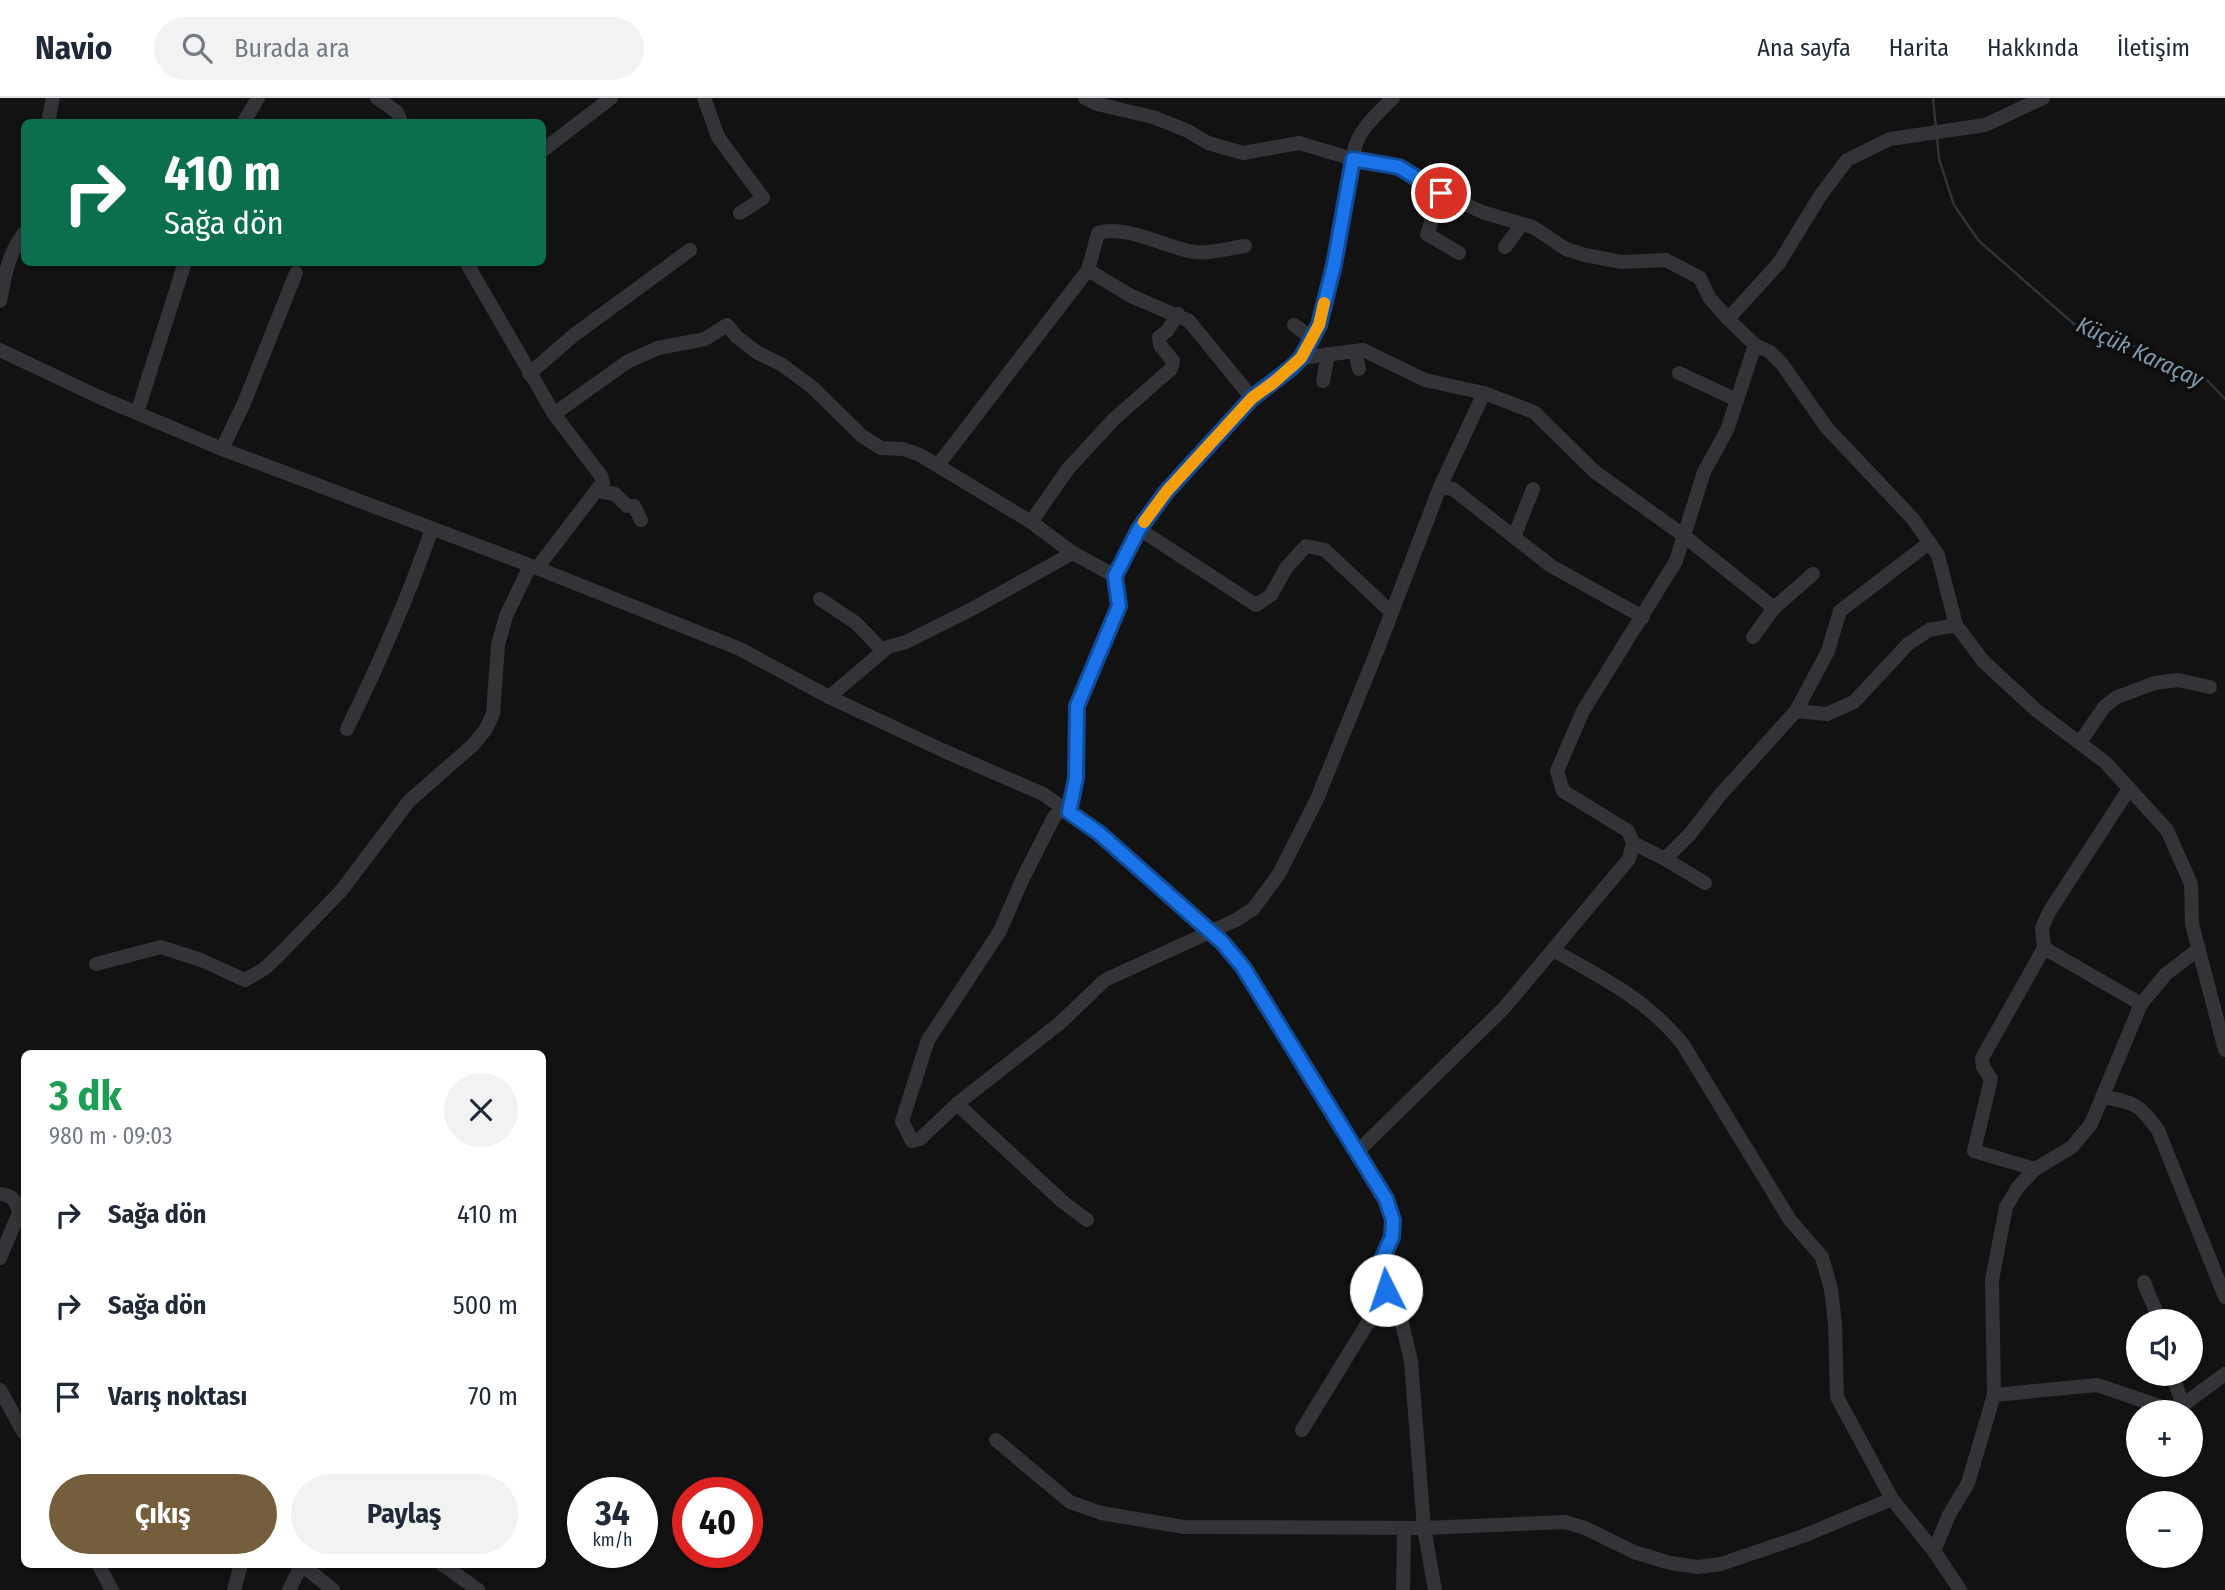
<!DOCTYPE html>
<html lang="tr">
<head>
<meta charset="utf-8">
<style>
	:root { --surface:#fff; --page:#f2f2f3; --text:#1f2937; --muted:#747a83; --line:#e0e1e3; --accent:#745e3c }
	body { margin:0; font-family:"Fira Sans Condensed",sans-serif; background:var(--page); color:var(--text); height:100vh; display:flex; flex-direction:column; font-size:26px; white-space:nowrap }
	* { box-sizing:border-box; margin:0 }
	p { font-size:23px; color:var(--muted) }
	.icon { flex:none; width:38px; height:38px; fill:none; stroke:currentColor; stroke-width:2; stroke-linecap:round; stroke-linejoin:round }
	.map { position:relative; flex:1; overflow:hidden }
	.drawer { position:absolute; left:21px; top:952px; width:525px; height:518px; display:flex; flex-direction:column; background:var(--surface); border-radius:10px; box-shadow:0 2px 5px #0004 }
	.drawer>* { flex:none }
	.guide { position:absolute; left:21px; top:21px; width:525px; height:147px; border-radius:10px; box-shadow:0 2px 5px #0004; background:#0b6e4f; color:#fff; overflow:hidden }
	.controls { position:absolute; left:2126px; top:1211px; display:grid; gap:14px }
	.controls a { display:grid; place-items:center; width:77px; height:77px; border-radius:50%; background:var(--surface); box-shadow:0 2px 5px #0004; font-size:35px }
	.speed { position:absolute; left:567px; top:1379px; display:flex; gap:14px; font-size:35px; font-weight:700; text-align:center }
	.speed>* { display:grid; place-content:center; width:91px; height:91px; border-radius:50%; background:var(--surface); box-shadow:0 2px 5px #0004; line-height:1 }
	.speed small { font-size:18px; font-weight:400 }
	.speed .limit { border:10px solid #d22; background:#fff; color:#111 }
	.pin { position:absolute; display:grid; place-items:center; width:60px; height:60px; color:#fff; margin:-30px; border:4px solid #fff; border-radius:50%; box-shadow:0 2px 7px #0007 }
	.me { position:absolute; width:77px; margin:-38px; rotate:356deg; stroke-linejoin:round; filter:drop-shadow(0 0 5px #0008) }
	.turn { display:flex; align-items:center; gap:24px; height:147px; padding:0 28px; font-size:32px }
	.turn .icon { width:91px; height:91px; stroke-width:2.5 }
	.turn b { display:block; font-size:49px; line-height:60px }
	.round { display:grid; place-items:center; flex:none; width:74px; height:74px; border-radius:37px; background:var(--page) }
	.head { display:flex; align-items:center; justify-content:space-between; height:119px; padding:0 28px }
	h1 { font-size:42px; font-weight:700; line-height:52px; color:#1e9e55 }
	.action { display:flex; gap:14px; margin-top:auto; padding:14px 28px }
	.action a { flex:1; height:80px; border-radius:42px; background:var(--accent); color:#fff; font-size:28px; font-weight:700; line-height:80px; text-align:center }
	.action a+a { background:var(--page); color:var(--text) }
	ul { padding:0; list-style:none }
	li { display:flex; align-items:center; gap:21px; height:91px; padding:0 28px }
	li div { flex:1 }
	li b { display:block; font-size:26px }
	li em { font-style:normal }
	header { display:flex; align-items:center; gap:42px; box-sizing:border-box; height:98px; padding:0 35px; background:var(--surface); border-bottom:2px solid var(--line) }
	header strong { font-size:33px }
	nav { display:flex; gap:38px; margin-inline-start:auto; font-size:24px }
	.search { width:490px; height:63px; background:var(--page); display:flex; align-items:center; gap:18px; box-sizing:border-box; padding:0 24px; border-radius:38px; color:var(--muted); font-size:26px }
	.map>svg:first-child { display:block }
</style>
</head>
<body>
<header>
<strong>Navio</strong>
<div class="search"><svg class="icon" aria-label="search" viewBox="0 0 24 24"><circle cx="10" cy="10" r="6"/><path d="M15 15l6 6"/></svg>Burada ara</div>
<nav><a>Ana sayfa</a><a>Harita</a><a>Hakkında</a><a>İletişim</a></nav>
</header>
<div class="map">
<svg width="2225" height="1492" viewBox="0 0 2225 1492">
	<rect width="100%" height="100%" fill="#121213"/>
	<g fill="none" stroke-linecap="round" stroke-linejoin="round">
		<g stroke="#2d353b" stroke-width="2.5">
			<polyline points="1933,0 1936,30"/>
			<polyline points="1937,40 1939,61 1954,107 1979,143 2074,226 2109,237 2206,281 2225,301"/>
		</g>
		<g stroke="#343438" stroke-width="14">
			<polyline points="377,0 397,14 401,24"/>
			<polyline points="704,0 718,39 763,100 740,115"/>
			<polyline points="1085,0 1097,6 1153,19 1188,33 1208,45 1243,55 1299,45 1353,61 1400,69 1441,95 1482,114 1533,129 1566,151 1585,157 1622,164 1666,162 1700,180 1709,199 1728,221 1755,247 1770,254 1782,266 1827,330 1913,421 1938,457 1956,527 1983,563 2036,612 2105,664 2167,732 2191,786 2192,826 2225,952"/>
			<polyline points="48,24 53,0"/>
			<polyline points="244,24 258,0"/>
			<polyline points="542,53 611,0"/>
			<polyline points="1441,95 1427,136 1459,155"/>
			<polyline points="1505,149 1522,126"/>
			<polyline points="466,164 554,316 601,378 603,384 537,470"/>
			<polyline points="1088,172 1131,198 1189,223 1252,300"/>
			<path d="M0,203C5,179 8,155 24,135"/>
			<polyline points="1728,221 1779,165 1820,98 1847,62 1890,41 1985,27 2043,0"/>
			<polyline points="1294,227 1312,240"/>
			<polyline points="0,252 99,299 222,351 537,470 740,551 829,599 942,652 1043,696 1099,735 1222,844 1243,869 1386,1101 1393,1122 1392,1139 1383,1159 1381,1176 1386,1193 1402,1225 1411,1263 1424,1430 1435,1492"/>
			<polyline points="1355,253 1359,271"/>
			<polyline points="1301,260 1363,252 1425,282 1484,295 1534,314 1595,374 1683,437 1774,510"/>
			<polyline points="1679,275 1737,302"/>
			<polyline points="529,276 574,237 690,152"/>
			<polyline points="1323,283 1328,256"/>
			<polyline points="137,315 185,164"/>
			<polyline points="554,316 627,264 658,250 705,241 727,227 737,239 758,255 781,266 812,289 862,338 881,350 903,351 920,357 1031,424 1073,455 1115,478"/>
			<polyline points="222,351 244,305 296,175"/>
			<path d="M938,367L1088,172L1098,135C1127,126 1165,150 1195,154C1210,156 1229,150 1245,148"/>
			<polyline points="1440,389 1484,295"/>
			<polyline points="596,393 615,396 627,408 634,408 641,422"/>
			<polyline points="1031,424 1068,371 1114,321 1171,271 1173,263 1160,247 1159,239 1167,233 1178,216"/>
			<polyline points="1139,431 1256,507 1271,497 1286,470 1306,448 1325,452 1391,514"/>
			<polyline points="1514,439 1533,391"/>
			<polyline points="820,501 856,525 883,553"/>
			<polyline points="1753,539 1774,510 1813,476"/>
			<polyline points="829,599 888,549 906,544 970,512 1073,455"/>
			<polyline points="1796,613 1827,616 1854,604 1908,546 1929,532 1956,527"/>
			<path d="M347,631C379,566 408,499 432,431"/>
			<polyline points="2080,644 2105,608 2117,599 2155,585 2178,582 2210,589"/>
			<path d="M1069,714L1076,680L1077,608L1119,508L1115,478L1139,431L1167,393L1252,300L1291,270L1301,260L1312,240L1319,227L1333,167L1353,61C1353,36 1377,16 1393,0"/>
			<polyline points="1633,745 1665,761 1690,736 1720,697 1796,613 1828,553 1840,513 1929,445"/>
			<polyline points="1665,761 1705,785"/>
			<polyline points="2044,850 2141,906"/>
			<path d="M1553,852C1602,880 1645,900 1682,945L1790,1122L1822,1159L1831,1191L1835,1226L1837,1299L1892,1401L1934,1453L1960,1492"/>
			<polyline points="96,866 161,849 201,862 245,882 264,871 278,858 341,793 409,703 473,647 486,631 493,616 498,547 506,518 530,468"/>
			<path d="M2102,999C2134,1004 2138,1005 2158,1032L2225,1199"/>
			<polyline points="957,1006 920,1041 912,1043 902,1023 928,942 1000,833 1022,782 1054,719 1063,710"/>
			<polyline points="1357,1054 1504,910 1629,761 1633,745 1628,733 1563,693 1557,673 1583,613 1676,463 1704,374 1727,332 1755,247"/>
			<polyline points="2035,1071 1974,1053 1991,981 1983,969 1982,960 2044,850 2042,830 2049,814 2129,691"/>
			<path d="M0,1096C13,1097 16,1103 19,1115L0,1160"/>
			<polyline points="1087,1122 1063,1104 957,1006 1060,925 1105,882 1236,822 1253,811 1279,776 1317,701 1375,558 1440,389 1453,391 1551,468 1643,519"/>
			<path d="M2144,1184C2148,1198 2156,1209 2159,1223"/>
			<polyline points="2172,1276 2183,1307"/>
			<polyline points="0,1292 24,1335"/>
			<polyline points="1994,1297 2097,1287 2162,1309 2179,1310 2225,1276"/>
			<polyline points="1302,1332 1367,1226 1392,1206"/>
			<polyline points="996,1342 1070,1404 1101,1415 1184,1429 1424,1430 1565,1424 1585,1430 1634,1454 1670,1465 1698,1469 1721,1466 1803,1438 1892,1401"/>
			<polyline points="1934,1453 1949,1417 1968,1385 1994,1297 1992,1182 2006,1109 2018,1089 2035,1071 2072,1049 2091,1026 2141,906 2166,876 2199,851"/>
			<polyline points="98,1466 112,1492"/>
			<polyline points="442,1466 478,1492"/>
			<polyline points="302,1467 333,1492"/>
			<polyline points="234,1492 241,1466"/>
			<polyline points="289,1492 302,1466"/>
			<polyline points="1403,1492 1404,1430"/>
		</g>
	</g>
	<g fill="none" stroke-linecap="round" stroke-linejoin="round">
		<g stroke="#114b97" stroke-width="18">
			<polyline id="route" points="1386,1192 1381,1176 1383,1159 1392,1139 1393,1122 1386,1101 1243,869 1222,844 1099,735 1069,714 1076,680 1077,608 1119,508 1115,478 1139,431 1167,393 1252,300 1291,270 1301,260 1312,240 1319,227 1334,167 1353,61 1399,69 1441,95"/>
		</g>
		<use href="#route" stroke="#1a73e8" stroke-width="12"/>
		<polyline stroke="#f59e0b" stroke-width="12" points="1144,424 1167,393 1252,300 1273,285 1301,260 1319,227 1324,205"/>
	</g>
	<g text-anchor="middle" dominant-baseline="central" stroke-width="7" stroke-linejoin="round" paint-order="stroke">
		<g font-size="23" font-style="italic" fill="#7f99aa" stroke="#0d0d0e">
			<text transform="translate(2140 254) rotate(25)">Küçük Karaçay</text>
		</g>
	</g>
</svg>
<div class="controls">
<a><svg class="icon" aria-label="sound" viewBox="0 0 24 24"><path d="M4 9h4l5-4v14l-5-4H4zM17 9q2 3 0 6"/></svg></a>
<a>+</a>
<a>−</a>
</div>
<div class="speed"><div>34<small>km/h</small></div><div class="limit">40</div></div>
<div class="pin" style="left:1441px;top:95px;background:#d93025"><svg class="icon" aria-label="arrive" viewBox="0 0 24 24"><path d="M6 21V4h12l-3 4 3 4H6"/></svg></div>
<svg class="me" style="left:1386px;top:1192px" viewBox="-20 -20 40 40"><circle r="19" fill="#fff"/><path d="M0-13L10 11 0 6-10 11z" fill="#1a73e8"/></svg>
<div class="guide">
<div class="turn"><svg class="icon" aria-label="right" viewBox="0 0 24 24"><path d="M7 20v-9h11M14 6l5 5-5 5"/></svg><div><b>410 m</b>Sağa dön</div></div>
</div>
<section class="drawer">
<div class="head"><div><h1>3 dk</h1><p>980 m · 09:03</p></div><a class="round"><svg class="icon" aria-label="close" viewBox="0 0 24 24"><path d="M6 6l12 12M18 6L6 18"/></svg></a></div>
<ul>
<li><svg class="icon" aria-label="right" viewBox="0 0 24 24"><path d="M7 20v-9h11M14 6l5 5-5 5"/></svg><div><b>Sağa dön</b></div><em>410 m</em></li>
<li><svg class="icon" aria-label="right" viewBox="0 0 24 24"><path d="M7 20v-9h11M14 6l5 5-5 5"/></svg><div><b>Sağa dön</b></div><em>500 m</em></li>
<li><svg class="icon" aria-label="arrive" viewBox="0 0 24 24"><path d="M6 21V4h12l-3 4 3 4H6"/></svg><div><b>Varış noktası</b></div><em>70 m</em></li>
</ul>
<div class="action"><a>Çıkış</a><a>Paylaş</a></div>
</section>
</div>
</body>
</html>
